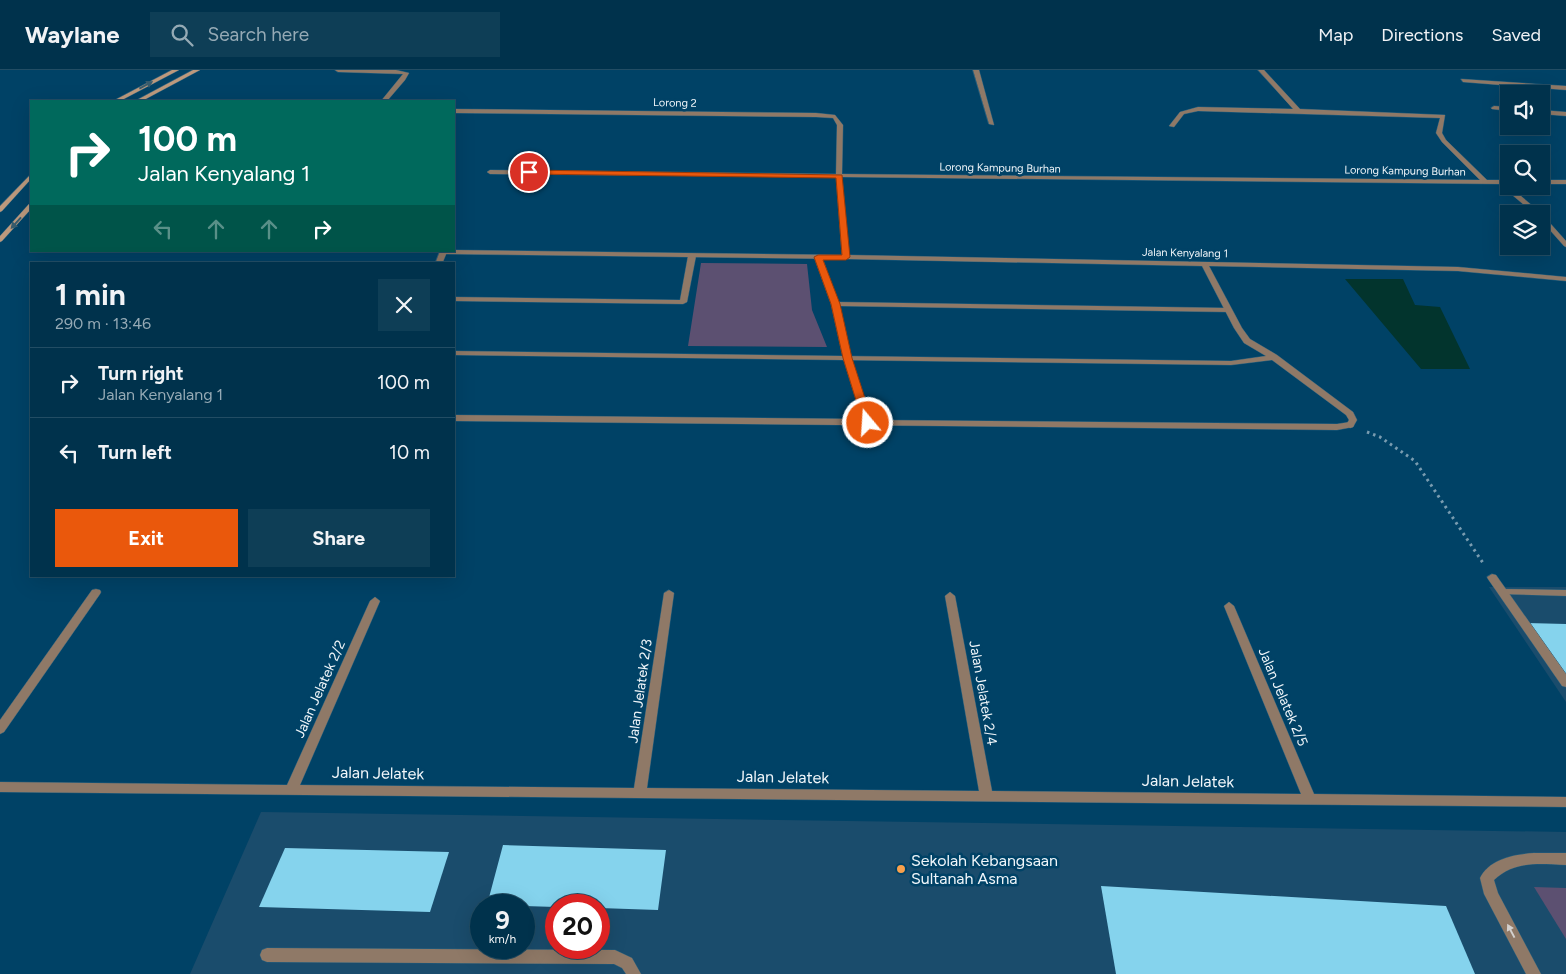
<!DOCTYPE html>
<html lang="en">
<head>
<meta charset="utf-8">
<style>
	:root { --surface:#00324c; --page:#0e3e56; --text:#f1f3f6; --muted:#95aab5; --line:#224d64; --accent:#ea580c }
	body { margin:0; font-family:Figtree,sans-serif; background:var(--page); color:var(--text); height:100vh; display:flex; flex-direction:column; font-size:19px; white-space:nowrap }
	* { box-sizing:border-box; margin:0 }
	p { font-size:16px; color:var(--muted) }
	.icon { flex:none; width:28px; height:28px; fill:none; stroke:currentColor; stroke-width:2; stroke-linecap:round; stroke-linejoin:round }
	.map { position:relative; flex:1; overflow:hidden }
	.details { position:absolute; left:30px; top:192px; width:425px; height:315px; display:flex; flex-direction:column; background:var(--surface); border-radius:0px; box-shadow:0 5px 20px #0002,0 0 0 1px var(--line) }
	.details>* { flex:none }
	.hud { position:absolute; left:30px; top:30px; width:425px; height:152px; border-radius:0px; box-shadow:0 5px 20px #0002,0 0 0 1px var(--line); background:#00695c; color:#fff; overflow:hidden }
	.fabs { position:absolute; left:1500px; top:15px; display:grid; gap:10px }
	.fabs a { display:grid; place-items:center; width:50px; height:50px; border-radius:0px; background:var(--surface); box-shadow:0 5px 20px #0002,0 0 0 1px var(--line); font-size:25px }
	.speed { position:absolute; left:470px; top:824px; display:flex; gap:10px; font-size:25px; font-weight:700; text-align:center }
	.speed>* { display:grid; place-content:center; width:65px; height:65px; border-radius:50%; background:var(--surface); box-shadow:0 5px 20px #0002,0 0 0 1px var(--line); line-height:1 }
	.speed small { font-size:12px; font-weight:400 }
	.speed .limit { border:8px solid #d22; background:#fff; color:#111 }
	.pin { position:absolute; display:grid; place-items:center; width:42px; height:42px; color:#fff; margin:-21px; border:2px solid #fff; border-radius:50%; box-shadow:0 1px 5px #0007 }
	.me { position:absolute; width:55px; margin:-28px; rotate:342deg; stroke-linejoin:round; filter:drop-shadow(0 0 4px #0008) }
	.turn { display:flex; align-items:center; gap:18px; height:105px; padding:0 25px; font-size:22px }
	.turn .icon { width:65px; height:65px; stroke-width:2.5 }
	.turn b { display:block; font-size:35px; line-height:42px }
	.lanes { display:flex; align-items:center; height:48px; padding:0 25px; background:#0003; justify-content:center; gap:25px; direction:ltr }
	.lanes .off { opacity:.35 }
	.round { display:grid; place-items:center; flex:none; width:52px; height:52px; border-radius:0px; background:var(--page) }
	.overview { display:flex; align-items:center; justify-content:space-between; height:85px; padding:0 25px }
	h1 { font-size:30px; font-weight:700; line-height:38px }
	.action { display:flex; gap:10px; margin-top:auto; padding:10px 25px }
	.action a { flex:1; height:58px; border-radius:0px; background:var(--accent); color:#fff; font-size:20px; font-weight:700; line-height:58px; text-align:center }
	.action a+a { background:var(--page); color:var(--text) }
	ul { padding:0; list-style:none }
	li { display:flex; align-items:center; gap:15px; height:70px; padding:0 25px; border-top:1px solid var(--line) }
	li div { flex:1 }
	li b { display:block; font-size:19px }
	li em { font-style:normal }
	header { display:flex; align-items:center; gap:30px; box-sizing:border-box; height:70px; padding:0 25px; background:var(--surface); border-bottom:1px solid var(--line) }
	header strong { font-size:24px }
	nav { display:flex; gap:28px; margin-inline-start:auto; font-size:18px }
	.search { width:350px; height:45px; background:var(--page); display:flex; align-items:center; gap:12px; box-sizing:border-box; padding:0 18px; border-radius:0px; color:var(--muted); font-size:19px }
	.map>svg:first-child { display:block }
</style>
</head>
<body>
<header>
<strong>Waylane</strong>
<div class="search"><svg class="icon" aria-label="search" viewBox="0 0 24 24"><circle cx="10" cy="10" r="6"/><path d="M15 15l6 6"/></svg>Search here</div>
<nav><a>Map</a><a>Directions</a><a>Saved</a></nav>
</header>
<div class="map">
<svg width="1566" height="904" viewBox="0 0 1566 904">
	<rect width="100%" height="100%" fill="#004266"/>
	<g fill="#1a4c6c" fill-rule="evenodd">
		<polygon points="1489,517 1566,517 1566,632"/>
		<path d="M261,742L1566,762V904H190ZM481,835H524V878H481ZM556,835H599V878H556Z"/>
	</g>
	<g fill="#5c5071">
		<polygon points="701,193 807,194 812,240 827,277 688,276"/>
		<polygon points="1534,817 1566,818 1566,869"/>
	</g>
	<polygon fill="#02342d" points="1345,209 1403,209 1415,235 1440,237 1470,299 1421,299"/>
	<g fill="#85d3ed">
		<polygon points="1527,553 1566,554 1566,609"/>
		<polygon points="503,775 666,780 658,840 599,838 599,835 556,835 556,837 487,835"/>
		<polygon points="285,778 449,782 430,842 259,837"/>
		<polygon points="1101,816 1446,836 1475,904 1116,904"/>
	</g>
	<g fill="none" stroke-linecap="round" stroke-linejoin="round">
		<g stroke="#265f7e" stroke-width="1">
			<g id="lane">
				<polygon points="1461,9 1566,16 1566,20 1463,12"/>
				<polygon points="440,181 447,182 442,194 435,194"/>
				<polygon points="692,184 696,186 687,232 683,234 454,231 454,227 680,230 688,186"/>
				<polygon points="815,185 822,187 838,232 1228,238 1232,240 1228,242 839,236 851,288 871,350 1337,354 1350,352 1354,355 1353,357 1337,360 454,351 454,345 862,349 843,288 831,234 814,187"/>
				<polygon points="1503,519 1566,520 1566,526 1499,524 1498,522 1499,520"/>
				<path d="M1534,783H1566V795C1540,794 1515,790 1494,810L1498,823L1541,904H1526L1484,824L1480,808C1489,789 1515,784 1534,783Z"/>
				<polygon points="267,878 615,880 632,888 641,904 626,904 622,898 614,894 267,892 262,890 260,885 262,880"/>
			</g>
		</g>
		<g stroke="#265f7e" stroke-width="1">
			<g id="street">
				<polygon points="335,0 396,0 409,3 405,10 387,31 381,31 403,4 338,2"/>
				<polygon points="973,0 979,0 994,55 989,54"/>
				<polygon points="1258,0 1264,0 1300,39 1445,45 1442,63 1446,70 1487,110 1509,110 1509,114 1507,114 1509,116 1541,143 1566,171 1566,177 1564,176 1541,150 1541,144 1535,144 1499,114 842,107 849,185 1458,197 1566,207 1566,211 1458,201 1209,196 1242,258 1250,269 1277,285 1353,342 1357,350 1353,357 1350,358 1346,355 1349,350 1346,345 1272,290 1231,295 454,285 454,281 1231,291 1266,286 1244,273 1234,258 1202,196 846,189 443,184 439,182 454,180 842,185 836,107 490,104 487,102 490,100 836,104 837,55 833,48 816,47 454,43 454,39 816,43 835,45 843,55 842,104 1480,110 1442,72 1436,63 1440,48 1198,41 1184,44 1174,57 1169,56 1180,42 1198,37 1293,39"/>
				<polygon points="1494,36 1509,37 1509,41 1492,39 1491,38"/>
				<polygon points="1541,40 1566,42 1566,46 1541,44"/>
				<rect x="1541" y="110" width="25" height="4"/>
				<polygon points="1492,504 1496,505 1566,604 1566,617 1562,616 1488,509 1487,507"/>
				<polygon points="96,519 100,520 101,522 100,524 4,662 0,664 0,650 92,520"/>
				<polygon points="669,520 674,523 647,718 979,721 945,526 950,522 955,526 992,721 1301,724 1224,536 1229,532 1234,536 1314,724 1566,727 1566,737 0,722 0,712 287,715 370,531 375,527 380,531 300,715 634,718 664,523"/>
			</g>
		</g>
		<g stroke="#265f7e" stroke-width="1">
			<g id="secondary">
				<polygon points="172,0 179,0 120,31 113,31"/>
				<polygon points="193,0 200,0 142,31 135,31"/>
				<polygon points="31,104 31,109 2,141 0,142 0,136"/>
				<polygon points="31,133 31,139 2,171 0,172 0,166 29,134"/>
			</g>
		</g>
		<polyline stroke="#799cb0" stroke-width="3" stroke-dasharray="2.5 4" stroke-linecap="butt" points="1367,362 1380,367 1415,391 1483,493"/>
		<use href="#lane" fill="#8f7967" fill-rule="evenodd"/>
		<use href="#street" fill="#8f7967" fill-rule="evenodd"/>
		<use href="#secondary" fill="#bc997d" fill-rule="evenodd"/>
	</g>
	<defs><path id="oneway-solid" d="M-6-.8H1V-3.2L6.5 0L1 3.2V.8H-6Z" transform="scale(1.25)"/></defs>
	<g fill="#385c6d">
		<use href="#oneway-solid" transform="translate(146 15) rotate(-28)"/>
		<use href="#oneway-solid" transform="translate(16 153) rotate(132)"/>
	</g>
	<use fill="#d3d0ce" href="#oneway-solid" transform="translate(1511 861) rotate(-118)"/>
	<polygon fill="#ea580c" stroke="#983908" points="529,100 842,105 850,187 846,190 823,190 840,234 852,288 873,353 872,355 864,355 863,353 843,288 831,234 814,187 818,185 842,185 836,108 527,104 526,102"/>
	<circle fill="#f9a04c" stroke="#004266" stroke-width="2" cx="901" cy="799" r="5"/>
	<g text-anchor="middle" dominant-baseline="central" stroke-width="5" stroke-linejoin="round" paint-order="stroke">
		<g font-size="11" fill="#f0f6fa" stroke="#004266">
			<text transform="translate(675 33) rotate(1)">Lorong 2</text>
			<text transform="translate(1000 98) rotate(1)">Lorong Kampung Burhan</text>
			<text transform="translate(1405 101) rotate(1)">Lorong Kampung Burhan</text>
			<text transform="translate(1185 183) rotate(1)">Jalan Kenyalang 1</text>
		</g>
		<g font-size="14" fill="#f0f6fa" stroke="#004266">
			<text transform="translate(320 619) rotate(-66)">Jalan Jelatek 2/2</text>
			<text transform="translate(640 621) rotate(-82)">Jalan Jelatek 2/3</text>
			<text transform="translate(983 623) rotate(80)">Jalan Jelatek 2/4</text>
			<text transform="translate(1283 627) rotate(67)">Jalan Jelatek 2/5</text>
		</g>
		<g font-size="16" fill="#f0f6fa" stroke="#004266">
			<text transform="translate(378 703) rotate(1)">Jalan Jelatek</text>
			<text transform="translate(783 707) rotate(1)">Jalan Jelatek</text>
			<text transform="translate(1188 711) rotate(1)">Jalan Jelatek</text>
		</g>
		<g font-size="16" fill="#f0f6fa" stroke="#004266" text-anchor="start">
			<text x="911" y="790">Sekolah Kebangsaan<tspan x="911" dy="18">Sultanah Asma</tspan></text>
		</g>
	</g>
</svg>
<div class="fabs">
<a><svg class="icon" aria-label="sound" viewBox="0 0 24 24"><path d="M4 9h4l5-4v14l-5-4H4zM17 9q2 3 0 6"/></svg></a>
<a><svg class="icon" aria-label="search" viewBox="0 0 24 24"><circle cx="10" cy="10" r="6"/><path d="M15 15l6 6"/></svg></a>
<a><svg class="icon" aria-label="layers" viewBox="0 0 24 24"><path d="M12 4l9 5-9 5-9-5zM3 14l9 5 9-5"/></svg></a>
</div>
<div class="speed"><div>9<small>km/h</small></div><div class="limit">20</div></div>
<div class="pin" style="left:529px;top:102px;background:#d93025"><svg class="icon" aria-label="arrive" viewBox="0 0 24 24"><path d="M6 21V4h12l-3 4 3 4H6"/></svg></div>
<svg class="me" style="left:868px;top:353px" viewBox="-20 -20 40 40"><circle r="17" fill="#ea580c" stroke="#fff" stroke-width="3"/><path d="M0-11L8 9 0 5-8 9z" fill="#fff"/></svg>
<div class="hud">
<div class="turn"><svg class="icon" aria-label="right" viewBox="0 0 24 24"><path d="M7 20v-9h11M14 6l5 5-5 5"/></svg><div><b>100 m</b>Jalan Kenyalang 1</div></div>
<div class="lanes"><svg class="icon off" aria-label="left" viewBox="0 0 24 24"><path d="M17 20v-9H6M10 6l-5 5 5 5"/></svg><svg class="icon off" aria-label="ahead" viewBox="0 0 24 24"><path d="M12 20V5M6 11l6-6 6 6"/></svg><svg class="icon off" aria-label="ahead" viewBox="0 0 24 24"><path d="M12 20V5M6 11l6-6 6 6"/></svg><svg class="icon" aria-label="right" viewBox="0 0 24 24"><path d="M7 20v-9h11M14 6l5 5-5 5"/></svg></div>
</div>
<section class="details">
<div class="overview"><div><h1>1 min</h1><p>290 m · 13:46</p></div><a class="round"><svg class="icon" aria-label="close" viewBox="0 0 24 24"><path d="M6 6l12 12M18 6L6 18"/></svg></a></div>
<ul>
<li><svg class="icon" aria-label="right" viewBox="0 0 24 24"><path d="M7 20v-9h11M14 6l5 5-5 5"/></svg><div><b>Turn right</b><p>Jalan Kenyalang 1</p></div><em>100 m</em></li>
<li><svg class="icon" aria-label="left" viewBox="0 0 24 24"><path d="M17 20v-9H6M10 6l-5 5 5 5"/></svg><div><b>Turn left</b></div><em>10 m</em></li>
</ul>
<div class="action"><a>Exit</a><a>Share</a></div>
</section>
</div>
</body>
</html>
